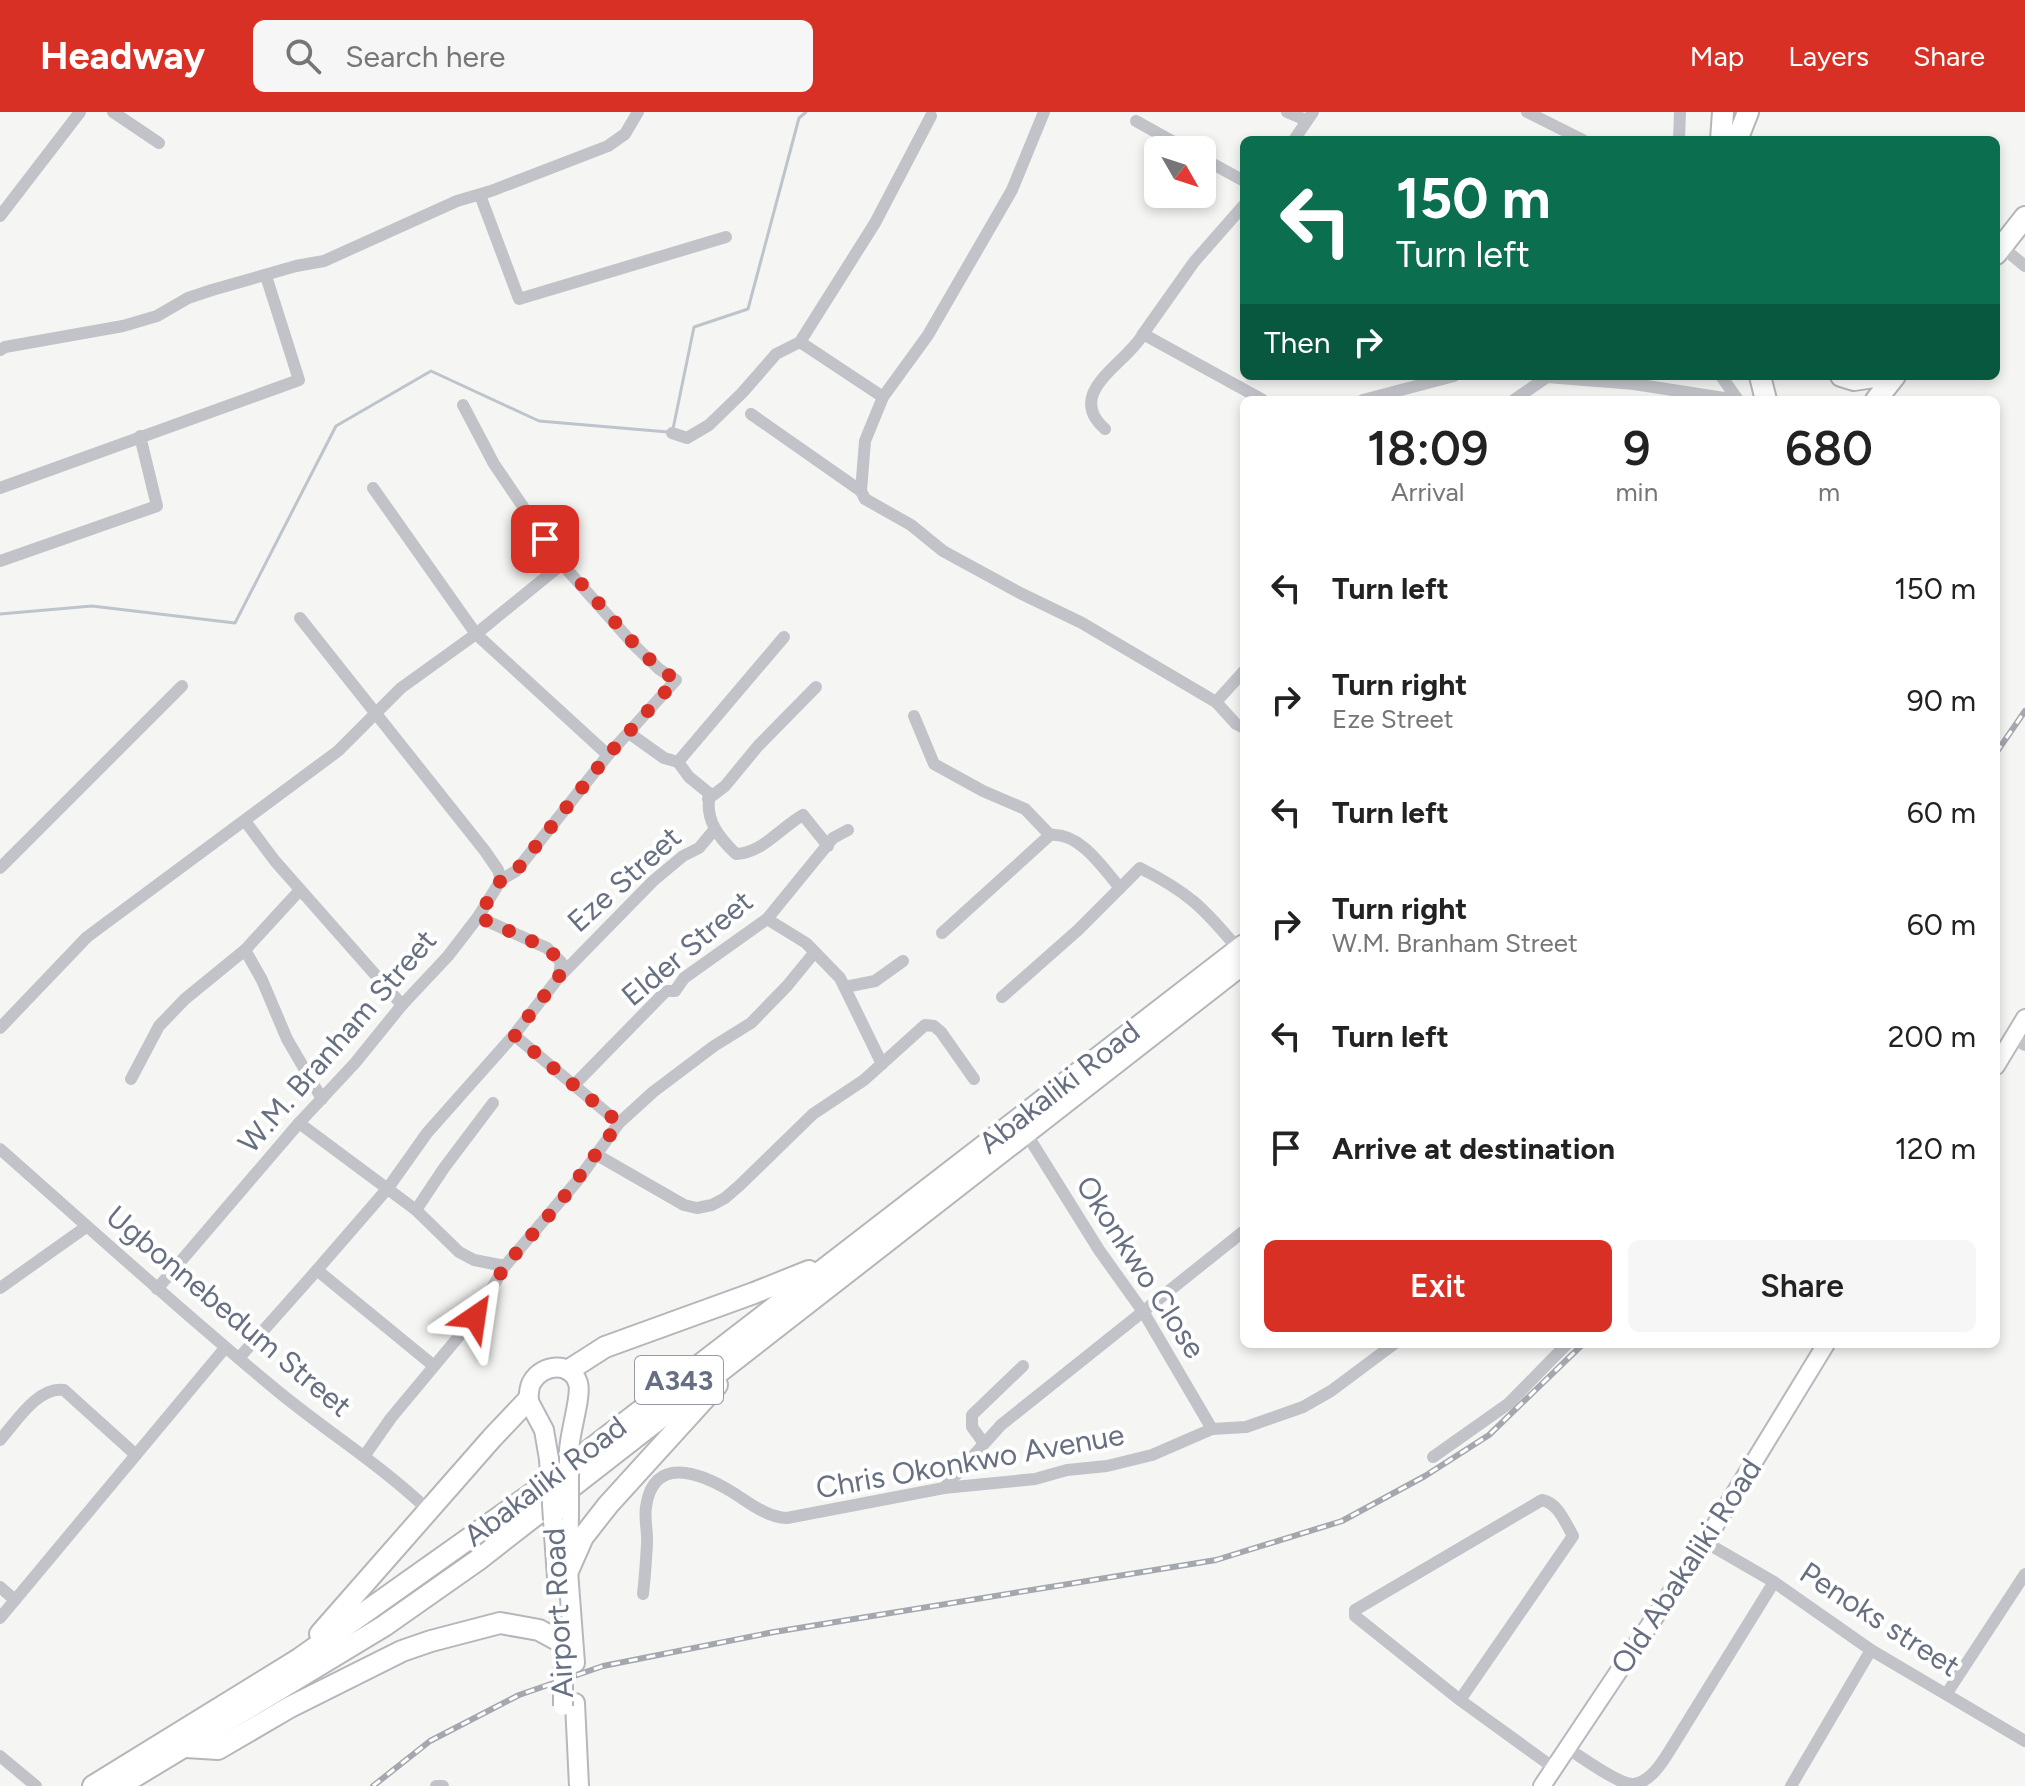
<!DOCTYPE html>
<html lang="en">
<head>
<meta charset="utf-8">
<style>
	:root { --surface:#fff; --page:#f6f6f6; --text:#222; --muted:#767676; --accent:#d93025 }
	body { margin:0; font-family:Figtree,sans-serif; background:var(--page); color:var(--text); height:100vh; display:flex; flex-direction:column; font-size:30px; white-space:nowrap }
	* { box-sizing:border-box; margin:0 }
	p { font-size:26px; color:var(--muted) }
	.icon { flex:none; width:44px; height:44px; fill:none; stroke:currentColor; stroke-width:2; stroke-linecap:round; stroke-linejoin:round }
	.map { position:relative; flex:1; overflow:hidden }
	.details { position:absolute; left:1240px; top:284px; width:760px; height:952px; display:flex; flex-direction:column; background:var(--surface); border-radius:12px; box-shadow:0 4px 12px #0003 }
	.details>* { flex:none }
	.guide { position:absolute; left:1240px; top:24px; width:760px; height:244px; border-radius:12px; box-shadow:0 4px 12px #0003; background:#0b6e4f; color:#fff; overflow:hidden }
	.needle { width:52px; rotate:129deg }
	.fabs { position:absolute; left:1144px; top:24px; display:grid; gap:16px }
	.fabs a { display:grid; place-items:center; width:72px; height:72px; border-radius:12px; background:var(--surface); box-shadow:0 4px 12px #0003; font-size:40px }
	.pin { position:absolute; display:grid; place-items:center; width:68px; height:68px; color:#fff; margin:-34px; border-radius:16px; box-shadow:0 4px 12px #0006 }
	.me { position:absolute; width:88px; margin:-44px; rotate:32deg; stroke-linejoin:round; filter:drop-shadow(0 0 6px #0008) }
	.turn { display:flex; align-items:center; gap:28px; height:168px; padding:0 24px; font-size:36px }
	.turn .icon { width:104px; height:104px; stroke-width:2.5 }
	.turn b { display:block; font-size:56px; line-height:68px }
	.then { display:flex; align-items:center; height:76px; padding:0 24px; background:#0003; gap:16px; font-size:30px }
	.eta { display:flex; justify-content:space-evenly; align-items:center; height:136px; text-align:center }
	.eta b { font-size:48px; font-weight:600; line-height:56px }
	.action { display:flex; gap:16px; margin-top:auto; padding:16px 24px }
	.action a { flex:1; height:92px; border-radius:12px; background:var(--accent); color:#fff; font-size:32px; font-weight:600; line-height:92px; text-align:center }
	.action a+a { background:var(--page); color:var(--text) }
	ul { padding:0; list-style:none }
	li { display:flex; align-items:center; gap:24px; height:112px; padding:0 24px }
	li div { flex:1 }
	li b { display:block; font-size:30px }
	li em { font-style:normal }
	header { display:flex; align-items:center; gap:48px; box-sizing:border-box; height:112px; padding:0 40px; background:var(--accent); color:#fff }
	header strong { font-size:38px }
	nav { display:flex; gap:44px; margin-inline-start:auto; font-size:28px }
	.search { width:560px; height:72px; background:var(--page); display:flex; align-items:center; gap:20px; box-sizing:border-box; padding:0 28px; border-radius:12px; color:var(--muted); font-size:30px }
	.map>svg:first-child { display:block }
</style>
</head>
<body>
<header>
<strong>Headway</strong>
<div class="search"><svg class="icon" aria-label="search" viewBox="0 0 24 24"><circle cx="10" cy="10" r="6"/><path d="M15 15l6 6"/></svg>Search here</div>
<nav><a>Map</a><a>Layers</a><a>Share</a></nav>
</header>
<div class="map">
<svg width="2025" height="1674" viewBox="0 0 2025 1674">
	<rect width="100%" height="100%" fill="#f5f6f3"/>
	<g fill="none" stroke-linecap="round" stroke-linejoin="round">
		<g stroke="#bec4cc" stroke-width="3">
			<polyline points="673,317 694,215 748,197 799,6 806,0"/>
			<polyline points="0,502 92,494 235,511 336,314 431,259 539,309 668,320"/>
		</g>
		<g stroke="#b6b8be" stroke-width="20">
			<g id="secondary">
				<polyline points="1996,954 2025,906"/>
				<polyline points="1542,1674 1705,1430 1826,1232"/>
			</g>
		</g>
		<g stroke="#b5b7bc" stroke-width="22">
			<g id="primary">
				<path d="M549,1347L544,1318L528,1288C529,1283 529,1274 532,1270C542,1252 571,1249 578,1271C582,1284 569,1322 569,1340"/>
				<polyline points="569,1401 568,1459 575,1551"/>
				<polyline points="553,1408 557,1465"/>
				<polyline points="575,1591 579,1674"/>
			</g>
		</g>
		<g stroke="#b4b6ba" stroke-width="24">
			<g id="trunk">
				<polyline points="1721,28 1723,0"/>
				<polyline points="1737,28 1748,0"/>
				<polyline points="1996,142 2025,105"/>
				<polyline points="1760,264 1766,288"/>
				<polyline points="1841,264 1854,268 1881,264"/>
				<polyline points="1876,288 1895,264"/>
				<polyline points="569,1258 605,1235 754,1181 809,1159"/>
				<polyline points="568,1459 583,1425 608,1393 717,1273"/>
				<polyline points="320,1522 492,1326 528,1288"/>
				<polyline points="184,1631 186,1635 218,1637 290,1595 402,1539 431,1529 500,1511 539,1518 561,1530"/>
				<polyline points="93,1674 299,1547 543,1374 1244,833"/>
				<polyline points="119,1674 384,1514 478,1448 1244,851"/>
			</g>
		</g>
		<g stroke="#c1c3c8" stroke-width="12">
			<polyline points="113,0 159,31"/>
			<polyline points="1044,0 1012,78 928,223 883,285 865,329 861,379 865,387 911,413 943,439 1020,481 1082,511 1216,590 1236,612 1244,616"/>
			<polyline points="1287,0 1306,8"/>
			<polyline points="1527,0 1583,28"/>
			<polyline points="1136,9 1188,38"/>
			<polyline points="1294,28 1313,0"/>
			<polyline points="1679,28 1680,0"/>
			<polyline points="1202,46 1244,69"/>
			<polyline points="480,83 519,187 726,125"/>
			<polyline points="0,104 80,0"/>
			<polyline points="2002,135 2025,154"/>
			<polyline points="1143,222 1194,150 1244,93"/>
			<polyline points="800,230 883,285"/>
			<polyline points="0,238 5,235 123,214 157,204 188,186 212,178 296,154 324,149 457,89 491,79 608,34 625,22 638,0"/>
			<polyline points="1721,264 1738,288"/>
			<polyline points="1363,288 1454,264"/>
			<polyline points="1514,288 1547,265 1634,272 1737,288"/>
			<polyline points="751,302 861,379"/>
			<path d="M1105,317C1063,280 1128,251 1143,222L1263,288"/>
			<polyline points="672,321 687,326 709,313 742,281 776,242 800,230 875,111 931,4"/>
			<polyline points="0,376 299,268 266,164"/>
			<polyline points="373,376 476,522 608,643"/>
			<polyline points="0,449 157,394 140,324"/>
			<polyline points="300,506 485,739 498,758 501,768"/>
			<polyline points="1216,590 1244,559"/>
			<polyline points="914,604 934,652 983,679 1025,697 1050,723"/>
			<path d="M629,621L664,646L678,650L689,665L710,682C704,707 719,726 736,742C763,741 781,715 803,703L828,734"/>
			<polyline points="678,650 784,525"/>
			<polyline points="708,687 725,674 758,634 816,575"/>
			<polyline points="245,709 275,749 402,893"/>
			<polyline points="0,756 182,574"/>
			<polyline points="478,805 547,836 561,850 559,864"/>
			<polyline points="767,807 806,831 840,866 882,952"/>
			<path d="M942,821L1050,723C1080,720 1103,756 1120,776L1140,756C1188,780 1204,796 1238,837"/>
			<polyline points="245,838 300,778"/>
			<polyline points="845,875 875,869 903,849"/>
			<polyline points="1002,885 1078,818 1120,776"/>
			<polyline points="0,916 87,825 338,639 401,576 476,522 562,452"/>
			<polyline points="514,923 619,1011"/>
			<polyline points="2013,926 2025,933"/>
			<polyline points="131,967 159,914 185,887 245,838 262,868 287,927 322,987"/>
			<polyline points="574,973 666,879 675,879 684,866 767,807 833,726 848,718"/>
			<polyline points="299,1011 416,1098 459,1140 474,1148 505,1154"/>
			<polyline points="1026,1021 1099,1138 1144,1201 1212,1317"/>
			<path d="M0,1037C93,1119 184,1202 280,1281C329,1321 382,1354 428,1398"/>
			<polyline points="597,1043 684,1093 697,1096 712,1093 725,1086 740,1073 813,1002 864,968 925,913 934,914 941,920 974,967"/>
			<polyline points="416,1098 444,1056 493,991"/>
			<polyline points="0,1176 86,1115"/>
			<polyline points="157,1177 299,1011 355,951 402,893 448,844 478,805 501,768 516,759 608,643 676,568 659,557 635,534 562,452 494,352 463,293"/>
			<polyline points="239,1246 317,1158"/>
			<polyline points="434,1254 317,1158 388,1076 427,1021 514,923 559,865 653,769 683,744 699,736 714,718"/>
			<path d="M0,1328C16,1310 38,1274 64,1278L136,1343"/>
			<polyline points="983,1330 972,1315 972,1303 1023,1254"/>
			<polyline points="365,1343 391,1306 475,1205 505,1154 578,1068 619,1011 653,980 714,934 751,911 787,874 814,841"/>
			<polyline points="1433,1345 1508,1292 1567,1232"/>
			<polyline points="944,1376 1001,1313 1244,1119"/>
			<polyline points="1705,1430 1774,1470 1871,1538 2025,1629"/>
			<polyline points="0,1475 15,1488"/>
			<path d="M643,1482C645,1465 646,1449 647,1432C648,1420 644,1407 646,1395C653,1342 701,1361 732,1380C750,1391 766,1405 787,1406L944,1376L1035,1367L1067,1358L1107,1354L1152,1343L1212,1317L1246,1315L1303,1295L1331,1279L1394,1232"/>
			<polyline points="0,1506 225,1236"/>
			<polyline points="1947,1581 2025,1462"/>
			<path d="M1460,1588L1573,1424C1565,1410 1558,1391 1542,1388L1355,1498V1504L1460,1588L1554,1656"/>
			<path d="M1567,1636C1580,1644 1620,1674 1634,1672C1650,1670 1662,1651 1670,1638L1774,1470"/>
			<polyline points="0,1644 36,1674"/>
			<polyline points="436,1674 443,1674"/>
			<polyline points="1791,1674 1871,1538"/>
		</g>
		<use href="#secondary" stroke="#fff" stroke-width="16"/>
		<use href="#primary" stroke="#fff" stroke-width="18"/>
		<use href="#trunk" stroke="#fff" stroke-width="20"/>
		<g stroke="#a4a7ae" stroke-width="6">
			<g id="rail">
				<polyline points="1996,641 2025,599"/>
				<polyline points="373,1674 430,1629 519,1583 603,1554 774,1520 1216,1448 1342,1409 1425,1364 1489,1323 1583,1232"/>
			</g>
		</g>
		<use href="#rail" stroke="#fff" stroke-width="3" stroke-dasharray="9" stroke-linecap="butt"/>
		<g stroke="#b5b7bc" stroke-width="22" stroke-linecap="butt">
			<g id="primary-bridge">
				<polyline points="569,1340 569,1401"/>
				<polyline points="549,1347 553,1408"/>
				<polyline points="563,1554 563,1594"/>
			</g>
		</g>
		<use href="#primary-bridge" stroke="#fff" stroke-width="18"/>
	</g>
	<g fill="none" stroke-linecap="round" stroke-linejoin="round">
		<path stroke="#d93025" stroke-width="14" stroke-dasharray="0 25.2" d="M475,1205L505,1154L558,1093L619,1011L514,923L559,865L561,850L547,836L478,805L501,768L516,759L608,643L676,568C645,548 625,521 601,494C581,471 562,451 545,427"/>
	</g>
	<g text-anchor="middle" dominant-baseline="central" stroke-width="8" stroke-linejoin="round" paint-order="stroke">
		<rect fill="#fff" stroke="#959aa8" stroke-width="2" x="635" y="1244" width="88" height="48" rx="6"/>
		<g font-size="28" font-weight="bold" fill="#676f82">
			<text x="679" y="1268">A343</text>
		</g>
		<g font-size="30" fill="#676f82" stroke="#fff">
			<text transform="translate(624 767) rotate(-42)">Eze Street</text>
			<text transform="translate(687 836) rotate(-40)">Elder Street</text>
			<text transform="translate(337 929) rotate(-49)">W.M. Branham Street</text>
			<text transform="translate(1059 975) rotate(-38)">Abakaliki Road</text>
			<text transform="translate(1141 1155) rotate(57)">Okonkwo Close</text>
			<text transform="translate(229 1199) rotate(40)">Ugbonnebedum Street</text>
			<text transform="translate(970 1349) rotate(-10)">Chris Okonkwo Avenue</text>
			<text transform="translate(545 1369) rotate(-37)">Abakaliki Road</text>
			<text transform="translate(1686 1454) rotate(-57)">Old Abakaliki Road</text>
			<text transform="translate(558 1501) rotate(-93)">Airport Road</text>
			<text transform="translate(1880 1507) rotate(33)">Penoks street</text>
		</g>
	</g>
</svg>
<div class="fabs">
<a><svg class="needle" viewBox="-14 -14 28 28"><path d="M0-13l5 13h-10z" fill="#e53935"/><path d="M0 13l5-13h-10z" fill="#767676"/></svg></a>
</div>
<div class="pin" style="left:545px;top:427px;background:#d93025"><svg class="icon" aria-label="arrive" viewBox="0 0 24 24"><path d="M6 21V4h12l-3 4 3 4H6"/></svg></div>
<svg class="me" style="left:475px;top:1205px" viewBox="-20 -20 40 40"><path d="M0-17L14 15 0 8-14 15z" fill="#d93025" stroke="#fff" stroke-width="4"/></svg>
<div class="guide">
<div class="turn"><svg class="icon" aria-label="left" viewBox="0 0 24 24"><path d="M17 20v-9H6M10 6l-5 5 5 5"/></svg><div><b>150 m</b>Turn left</div></div>
<div class="then">Then<svg class="icon" aria-label="right" viewBox="0 0 24 24"><path d="M7 20v-9h11M14 6l5 5-5 5"/></svg></div>
</div>
<section class="details">
<div class="eta">
<div><b>18:09</b><p>Arrival</p></div>
<div><b>9</b><p>min</p></div>
<div><b>680</b><p>m</p></div>
</div>
<ul>
<li><svg class="icon" aria-label="left" viewBox="0 0 24 24"><path d="M17 20v-9H6M10 6l-5 5 5 5"/></svg><div><b>Turn left</b></div><em>150 m</em></li>
<li><svg class="icon" aria-label="right" viewBox="0 0 24 24"><path d="M7 20v-9h11M14 6l5 5-5 5"/></svg><div><b>Turn right</b><p>Eze Street</p></div><em>90 m</em></li>
<li><svg class="icon" aria-label="left" viewBox="0 0 24 24"><path d="M17 20v-9H6M10 6l-5 5 5 5"/></svg><div><b>Turn left</b></div><em>60 m</em></li>
<li><svg class="icon" aria-label="right" viewBox="0 0 24 24"><path d="M7 20v-9h11M14 6l5 5-5 5"/></svg><div><b>Turn right</b><p>W.M. Branham Street</p></div><em>60 m</em></li>
<li><svg class="icon" aria-label="left" viewBox="0 0 24 24"><path d="M17 20v-9H6M10 6l-5 5 5 5"/></svg><div><b>Turn left</b></div><em>200 m</em></li>
<li><svg class="icon" aria-label="arrive" viewBox="0 0 24 24"><path d="M6 21V4h12l-3 4 3 4H6"/></svg><div><b>Arrive at destination</b></div><em>120 m</em></li>
</ul>
<div class="action"><a>Exit</a><a>Share</a></div>
</section>
</div>
</body>
</html>
